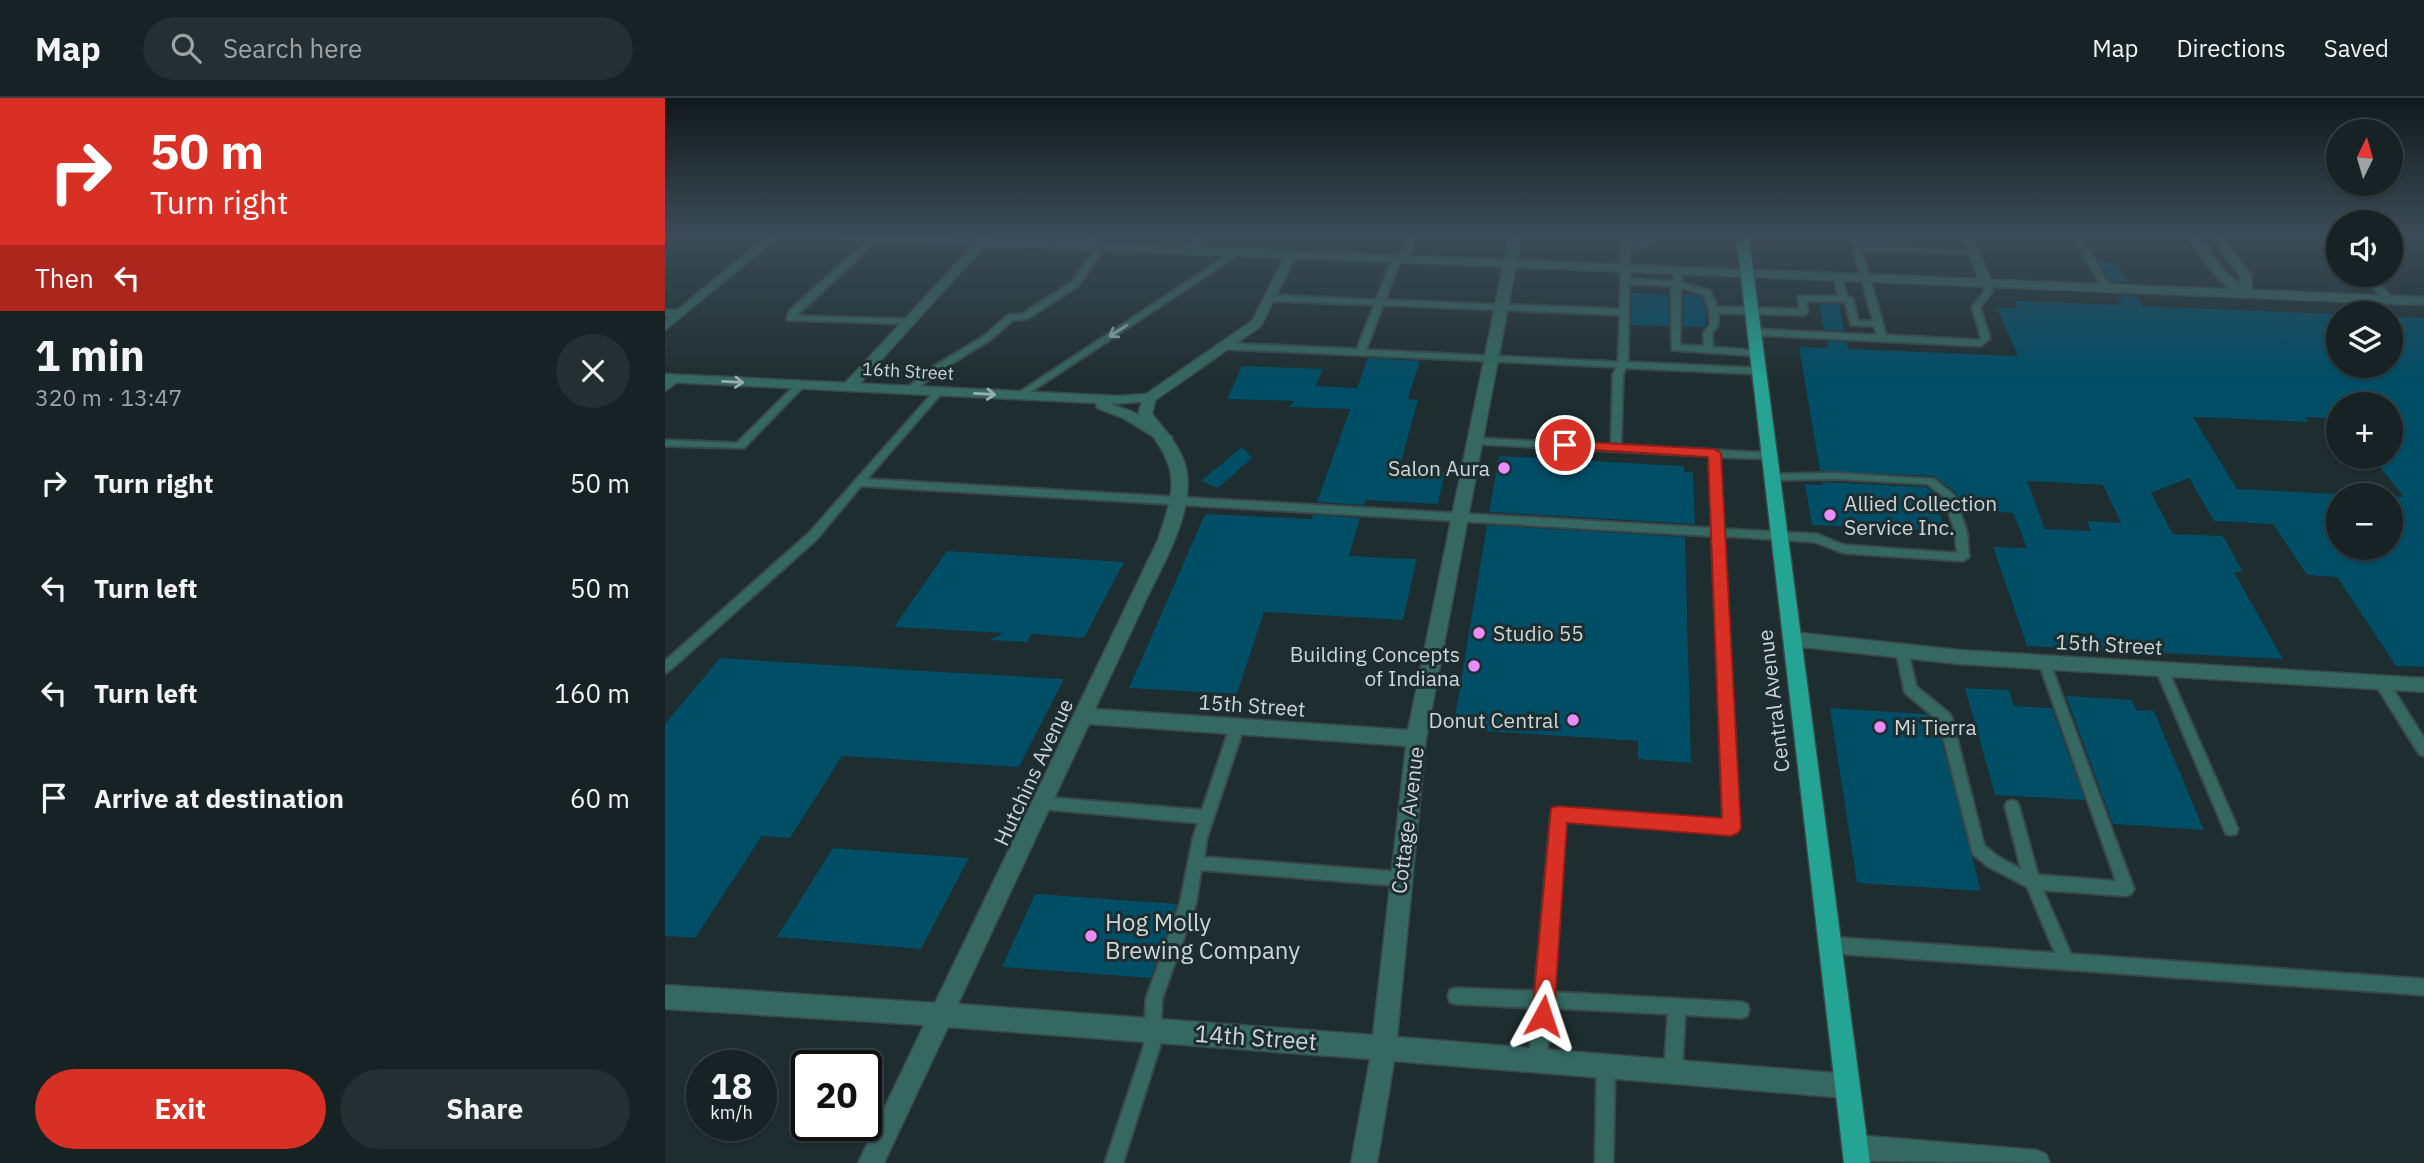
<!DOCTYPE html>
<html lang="en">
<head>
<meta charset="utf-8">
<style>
	:root { --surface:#162223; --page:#232f30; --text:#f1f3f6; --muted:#9ea4a6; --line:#353f41; --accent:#d93025 }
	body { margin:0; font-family:"IBM Plex Sans",sans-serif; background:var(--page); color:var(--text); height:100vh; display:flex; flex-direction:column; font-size:26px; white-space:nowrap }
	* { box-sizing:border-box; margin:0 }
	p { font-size:23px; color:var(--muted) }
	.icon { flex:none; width:38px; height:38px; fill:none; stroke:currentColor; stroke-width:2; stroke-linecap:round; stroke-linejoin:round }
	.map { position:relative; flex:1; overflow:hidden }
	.side { display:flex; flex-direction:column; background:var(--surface); width:665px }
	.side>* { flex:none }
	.banner { background:#d93025; color:#fff; overflow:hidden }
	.needle { width:46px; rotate:5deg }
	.controls { position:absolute; left:1661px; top:21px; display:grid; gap:14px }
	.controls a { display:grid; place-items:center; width:77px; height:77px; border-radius:50%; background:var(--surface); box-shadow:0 2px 5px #0004,0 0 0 2px var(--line); font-size:35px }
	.speed { position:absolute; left:21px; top:952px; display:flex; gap:14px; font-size:35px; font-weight:700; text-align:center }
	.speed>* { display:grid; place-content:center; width:91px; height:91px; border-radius:50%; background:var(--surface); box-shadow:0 2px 5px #0004,0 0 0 2px var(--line); line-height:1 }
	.speed small { font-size:18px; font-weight:400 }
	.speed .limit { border:4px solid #111; border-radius:10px; background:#fff; color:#111 }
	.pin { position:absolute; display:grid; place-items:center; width:60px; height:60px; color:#fff; margin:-30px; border:4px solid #fff; border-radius:50%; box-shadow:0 2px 7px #0007 }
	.me { position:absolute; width:77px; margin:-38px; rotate:5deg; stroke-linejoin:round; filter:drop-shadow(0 0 5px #0008) }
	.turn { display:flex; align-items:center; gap:24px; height:147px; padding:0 35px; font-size:32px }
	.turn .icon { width:91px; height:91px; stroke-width:2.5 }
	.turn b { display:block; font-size:49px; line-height:60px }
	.then { display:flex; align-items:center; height:66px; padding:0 35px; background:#0003; gap:14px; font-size:26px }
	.round { display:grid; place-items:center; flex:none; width:74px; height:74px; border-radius:37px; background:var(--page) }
	.overview { display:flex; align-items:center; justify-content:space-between; height:119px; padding:0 35px }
	h1 { font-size:42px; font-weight:800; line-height:52px }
	.button { display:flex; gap:14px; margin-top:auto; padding:14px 35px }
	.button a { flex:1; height:80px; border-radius:42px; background:var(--accent); color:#fff; font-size:28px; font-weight:800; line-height:80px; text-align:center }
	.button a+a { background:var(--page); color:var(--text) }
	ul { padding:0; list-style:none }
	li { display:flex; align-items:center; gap:21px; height:105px; padding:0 35px }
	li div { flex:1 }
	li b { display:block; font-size:26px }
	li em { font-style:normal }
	header { display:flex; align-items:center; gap:42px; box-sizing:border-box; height:98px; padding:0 35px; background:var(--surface); border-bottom:2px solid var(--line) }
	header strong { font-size:33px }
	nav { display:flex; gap:38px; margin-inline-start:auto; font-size:24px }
	.search { width:490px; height:63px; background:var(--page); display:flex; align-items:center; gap:18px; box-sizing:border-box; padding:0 24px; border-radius:38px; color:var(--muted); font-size:26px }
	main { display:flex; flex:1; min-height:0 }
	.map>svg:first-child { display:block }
</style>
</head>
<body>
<header>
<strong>Map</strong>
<div class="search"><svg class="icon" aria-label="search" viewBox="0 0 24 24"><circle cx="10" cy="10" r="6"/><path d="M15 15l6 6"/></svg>Search here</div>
<nav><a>Map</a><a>Directions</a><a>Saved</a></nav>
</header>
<main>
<section class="side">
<div class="banner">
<div class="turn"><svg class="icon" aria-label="right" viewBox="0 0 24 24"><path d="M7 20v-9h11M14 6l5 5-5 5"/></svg><div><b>50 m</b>Turn right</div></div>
<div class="then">Then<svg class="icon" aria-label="left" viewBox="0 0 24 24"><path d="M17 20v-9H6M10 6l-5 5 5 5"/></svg></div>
</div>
<div class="overview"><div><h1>1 min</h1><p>320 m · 13:47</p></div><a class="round"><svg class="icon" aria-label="close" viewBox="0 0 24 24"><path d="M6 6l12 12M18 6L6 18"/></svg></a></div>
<ul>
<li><svg class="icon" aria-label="right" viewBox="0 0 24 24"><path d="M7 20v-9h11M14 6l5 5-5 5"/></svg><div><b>Turn right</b></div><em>50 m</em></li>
<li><svg class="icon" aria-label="left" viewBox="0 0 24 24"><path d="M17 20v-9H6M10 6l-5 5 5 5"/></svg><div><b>Turn left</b></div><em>50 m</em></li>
<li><svg class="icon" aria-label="left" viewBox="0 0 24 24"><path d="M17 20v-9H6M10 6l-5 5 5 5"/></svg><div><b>Turn left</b></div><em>160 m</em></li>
<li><svg class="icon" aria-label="arrive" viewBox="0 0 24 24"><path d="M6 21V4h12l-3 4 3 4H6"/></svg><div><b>Arrive at destination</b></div><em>60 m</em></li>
</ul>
<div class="button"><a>Exit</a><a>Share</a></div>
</section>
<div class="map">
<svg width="1759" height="1065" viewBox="0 0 1759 1065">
	<rect width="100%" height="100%" fill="#1e2d2f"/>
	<g fill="#004d66" fill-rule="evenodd">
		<polygon points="1434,164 1451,165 1463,184 1445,184"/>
		<polygon points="967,195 1003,197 1004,228 966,227"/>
		<polygon points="1019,195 1037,199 1041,213 1040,229 1018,228"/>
		<path d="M1451,197L1471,198L1477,208L1673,216V268H1726V218L1759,220V569L1731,568L1672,479L1642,477L1608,426L1549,423L1524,380L1486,395L1508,436L1558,438L1578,474H1569L1618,561L1362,548L1328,449L1362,450L1348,415L1297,412L1291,395L1269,378L1155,373L1134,249L1163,250L1161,243L1182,244L1183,251L1353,258L1332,210H1353L1350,203L1457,207ZM1673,306H1726V359H1707L1739,399L1726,398V450H1673V396L1572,391L1528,319L1644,324L1640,319L1673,321ZM1362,383L1438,387L1456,425L1422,423L1426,433L1380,431Z"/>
		<polygon points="1154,206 1174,206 1179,233 1159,232"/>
		<polygon points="703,260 755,263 743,301 753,302 734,371 780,374 773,406 701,402 699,407 652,404 685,311 623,309 630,303 562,301 577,268 658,271 651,288 692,290"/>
		<polygon points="577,349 587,360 553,390 536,383"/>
		<polygon points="834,358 1019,368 1019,374 1028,374 1030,426 824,414"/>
		<polygon points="1157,384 1261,389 1277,401 1280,411 1273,411 1280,433 1147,427 1140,386 1158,387"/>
		<polygon points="540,416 647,421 648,417 695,420 684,458 752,461 738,522 599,514 572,596 464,590"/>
		<polygon points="822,427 1020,439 1026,665 973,661 973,643 788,631"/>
		<polygon points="282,453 459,464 419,540 367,536 362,544 324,542 339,535 229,529"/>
		<polygon points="55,560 261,573 399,581 354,669 177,658 125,740 97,738 30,840 0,838 0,626"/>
		<polygon points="1300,590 1344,592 1349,608 1387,610 1420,702 1330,697"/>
		<polygon points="1401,598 1467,602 1471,612 1489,613 1539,732 1448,726"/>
		<polygon points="1165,610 1261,616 1272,624 1316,793 1192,785"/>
		<polygon points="168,750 304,760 256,851 112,839"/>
		<polygon points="370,796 512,806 486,880 337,869"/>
	</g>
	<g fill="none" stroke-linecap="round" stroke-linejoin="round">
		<g stroke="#3a484a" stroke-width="4">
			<g id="service">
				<polygon points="0,135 10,135 0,141"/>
				<polygon points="211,135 220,135 131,218 244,221 248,224 247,226 123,222 122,220 125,212"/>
				<polygon points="429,135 437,135 425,151 419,151 418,149"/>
				<path d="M745,135H753L746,153L733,168L720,202L955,211L957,135H965V146L981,145L983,135H991L987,149L965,151L964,181L1009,183L1008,173L1012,171L1016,173L1017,185L1046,193L1052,209L1134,211L1133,198H1173L1169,179L1173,177L1177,179L1182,198L1188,201L1193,223H1208L1184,135H1192L1195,148L1311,152V156H1308L1197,153L1221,237L1314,242L1316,240L1307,209L1319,194L1318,183L1325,185L1327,194L1315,209L1325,240L1316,248L1089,237L1085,234L1089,231L1212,237L1209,228L1186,227L1180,204L1141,203L1143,214L1139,217L1053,215V228L1047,235L1048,249L1094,253V257L1091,258L1007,252L1006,192L1008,188L964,186L963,264L1094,270L1099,273L1094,276L961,270L958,276L956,347L1104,355L1109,358L1104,361L1054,359L1058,431L1152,436L1179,447L1292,455L1290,434L1279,399L1262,386L1171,381L1107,382L1102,379L1107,376L1171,375L1269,381L1289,397L1302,434L1304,459L1298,463L1178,455L1150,444L1058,438L1073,730L1071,735L1066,736L900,723L887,894L1076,904L1082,906L1084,912L1082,918L1076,920L1020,917L1017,973L1014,979L1008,982L1002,979L999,973L1003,916L885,910L882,961L879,967L873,970L867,967L864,961L869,910L791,906L785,904L783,898L785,892L791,890L870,893L886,716L888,712L893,710L1058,723L1047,438L196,388L152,441L4,573L0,575V563L144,435L271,291H277V295L202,381L1047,430L1044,358L810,346L805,343L810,340L946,347L948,276L952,269L560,251L555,248L560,245L692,251L709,207L604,203L600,200L604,197L711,202L725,167L738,152ZM1016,189L1039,197L1044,212L1045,227L1039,234V248L1015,247ZM718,207L955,217L953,264L701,252Z"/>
				<polygon points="1407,135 1415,135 1445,190 1444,192 1437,190"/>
				<polygon points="1657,135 1665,135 1673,144 1673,151"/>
				<polygon points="433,147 440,149 413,188 362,221 348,222 325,242 273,274 248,294 242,294 242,290 266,270 319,238 343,217 357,216 407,184"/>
				<polygon points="569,153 576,155 358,299 352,299 350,297"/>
				<polygon points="1695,177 1704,177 1727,199 1727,203 1721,203"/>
				<polygon points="0,212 15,212 19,215 15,218 0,218"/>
				<polygon points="135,284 140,287 138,289 79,350 0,348 0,342 72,345 132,285"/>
				<polygon points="1237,548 1241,550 1243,553 1251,588 1285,616 1287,620 1319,747 1332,758 1356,771 1340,708 1342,704 1347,702 1352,704 1354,708 1373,777 1451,783 1374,565 1376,562 1384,562 1469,791 1466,796 1461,798 1378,792 1406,856 1759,881 1759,897 1164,855 1158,852 1156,847 1158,842 1164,839 1390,855 1362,789 1322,768 1308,756 1274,623 1240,595 1231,553 1233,550"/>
				<polygon points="1497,567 1501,568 1503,572 1573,731 1571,736 1566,737 1561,736 1559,731 1491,572 1493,568"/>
				<polygon points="1717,580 1722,581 1759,640 1759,658 1754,656 1712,589 1711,585 1712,581"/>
				<polygon points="572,624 577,625 579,629 542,740 539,759 735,774 740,776 743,781 740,786 735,788 536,772 531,805 497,901 495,948 458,1065 440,1065 479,948 481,901 515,805 528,740 533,725 378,711 373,709 371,705 373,701 378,699 537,712 565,629 567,625"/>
				<polygon points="941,958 947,961 950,967 948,1065 930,1065 932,967 935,961"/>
			</g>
		</g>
		<g stroke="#3a484a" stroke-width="3">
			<g id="minor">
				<polygon points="106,135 118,135 0,232 0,222"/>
				<polygon points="320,135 331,135 189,292 179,292 179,286"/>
				<polygon points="532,135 543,135 530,155 522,155 520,153"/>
				<path d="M845,135H857L761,641L732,939L1182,976L1191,979L1194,988L1191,997L1182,1000L729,963L712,1065H686L705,961L283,929L219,1065H193L259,927L0,911V887L270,905L493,442C515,377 512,371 473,317L479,297L484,296L491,300L487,316C502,334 519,353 522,376C527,421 496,469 478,508C462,543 446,577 430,611L743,632ZM424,626L741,648L708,937L293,906Z"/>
				<polygon points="1295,135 1306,135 1327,185 1325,188 1315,185"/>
				<path d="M1520,135H1531L1560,174L1575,186V178L1543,135H1554L1587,178L1586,199C1562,202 1532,153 1520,135Z"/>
				<polygon points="10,277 17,281 0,293 0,282"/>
				<polygon points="1127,534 1294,552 1759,580 1759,594 1294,566 1127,548 1121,546 1118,541 1121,536"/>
				<polygon points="1191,1037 1372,1052 1381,1056 1385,1065 1191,1063 1182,1059 1178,1050 1182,1041"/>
			</g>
		</g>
		<g stroke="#3a484a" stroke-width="3">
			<polygon id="tertiary" points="84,135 178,135 1759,199 1759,207 630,160 596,228 489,303 446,306 468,314 507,339 507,345 502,347 458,320 432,310 431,305 0,284 0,276 455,298 481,296 587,223 619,160 89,138"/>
		</g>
		<g stroke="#3a484a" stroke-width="3">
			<polygon id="primary" points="1071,135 1083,135 1205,1065 1179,1065"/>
		</g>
		<use href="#service" fill="#346860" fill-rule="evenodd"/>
		<use href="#minor" fill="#346860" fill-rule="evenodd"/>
		<use href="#tertiary" fill="#346860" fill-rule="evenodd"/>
		<use href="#primary" fill="#24a594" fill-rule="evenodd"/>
	</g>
	<defs><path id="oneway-shaft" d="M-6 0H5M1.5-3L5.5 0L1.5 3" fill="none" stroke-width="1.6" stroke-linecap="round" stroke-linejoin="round" transform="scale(1.75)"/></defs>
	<g stroke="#97b0ad">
		<use href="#oneway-shaft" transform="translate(453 233) rotate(147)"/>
		<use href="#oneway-shaft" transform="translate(68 284) rotate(3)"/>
		<use href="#oneway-shaft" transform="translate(320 296) rotate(3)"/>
	</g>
	<linearGradient id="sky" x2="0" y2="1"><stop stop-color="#10191a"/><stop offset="0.48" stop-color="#3b4c58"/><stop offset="1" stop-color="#3b4c58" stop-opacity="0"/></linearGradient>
	<rect width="1759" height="284" fill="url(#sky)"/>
	<polygon fill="#d93025" stroke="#8d1f18" stroke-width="2" points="900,343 1049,351 1056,355 1076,730 1073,735 1066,738 902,725 889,918 885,925 878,928 870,925 867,918 886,710 893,708 1057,720 1043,359 896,350 894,347"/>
	<g fill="#e98dfe" stroke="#1e2d2f" stroke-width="2.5">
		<circle cx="839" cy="370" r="7"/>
		<circle cx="1165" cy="417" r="7"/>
		<circle cx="814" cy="535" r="7"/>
		<circle cx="809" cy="568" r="7"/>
		<circle cx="908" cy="622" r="7"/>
		<circle cx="1215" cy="629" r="7"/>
		<circle cx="426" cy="838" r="7"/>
	</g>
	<g text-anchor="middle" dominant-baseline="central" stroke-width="6" stroke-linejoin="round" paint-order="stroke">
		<g font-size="18" fill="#cdd6d7" stroke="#1e2d2f">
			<text transform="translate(243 273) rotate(3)">16th Street</text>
		</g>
		<g font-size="21" fill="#cdd6d7" stroke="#1e2d2f" text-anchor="end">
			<text x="825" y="370">Salon Aura</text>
			<text x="1179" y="405" text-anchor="start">Allied Collection<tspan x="1179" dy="24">Service Inc.</tspan></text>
			<text x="828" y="535" text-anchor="start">Studio 55</text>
			<text x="795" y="556">Building Concepts<tspan x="795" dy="24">of Indiana</tspan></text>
			<text x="894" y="622">Donut Central</text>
			<text x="1229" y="629" text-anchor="start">Mi Tierra</text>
		</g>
		<g font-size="21" fill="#cdd6d7" stroke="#1e2d2f">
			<text transform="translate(1444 546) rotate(3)">15th Street</text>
			<text transform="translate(1108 603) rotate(-97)">Central Avenue</text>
			<text transform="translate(587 607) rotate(4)">15th Street</text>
			<text transform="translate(368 674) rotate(-65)">Hutchins Avenue</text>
			<text transform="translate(742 722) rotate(-83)">Cottage Avenue</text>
		</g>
		<g font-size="24" fill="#cdd6d7" stroke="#1e2d2f" text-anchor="start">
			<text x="440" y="824">Hog Molly<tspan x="440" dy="28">Brewing Company</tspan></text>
		</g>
		<g font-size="24" fill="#cdd6d7" stroke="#1e2d2f">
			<text transform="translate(591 939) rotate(4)">14th Street</text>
		</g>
	</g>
</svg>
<div class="controls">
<a><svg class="needle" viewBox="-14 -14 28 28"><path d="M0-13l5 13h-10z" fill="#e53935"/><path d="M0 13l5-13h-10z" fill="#9ea4a6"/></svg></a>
<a><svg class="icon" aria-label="sound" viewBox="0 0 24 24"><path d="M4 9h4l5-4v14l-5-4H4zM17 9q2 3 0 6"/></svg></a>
<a><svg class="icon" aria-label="layers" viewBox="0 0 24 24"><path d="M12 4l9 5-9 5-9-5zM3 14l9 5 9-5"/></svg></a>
<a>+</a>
<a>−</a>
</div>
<div class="speed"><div>18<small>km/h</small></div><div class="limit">20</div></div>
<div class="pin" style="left:900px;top:347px;background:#d93025"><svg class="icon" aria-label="arrive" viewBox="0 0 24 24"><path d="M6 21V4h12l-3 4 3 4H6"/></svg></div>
<svg class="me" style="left:878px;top:918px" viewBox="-20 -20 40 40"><path d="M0-17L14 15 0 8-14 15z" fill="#d93025" stroke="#fff" stroke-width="4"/></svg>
</div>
</main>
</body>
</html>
